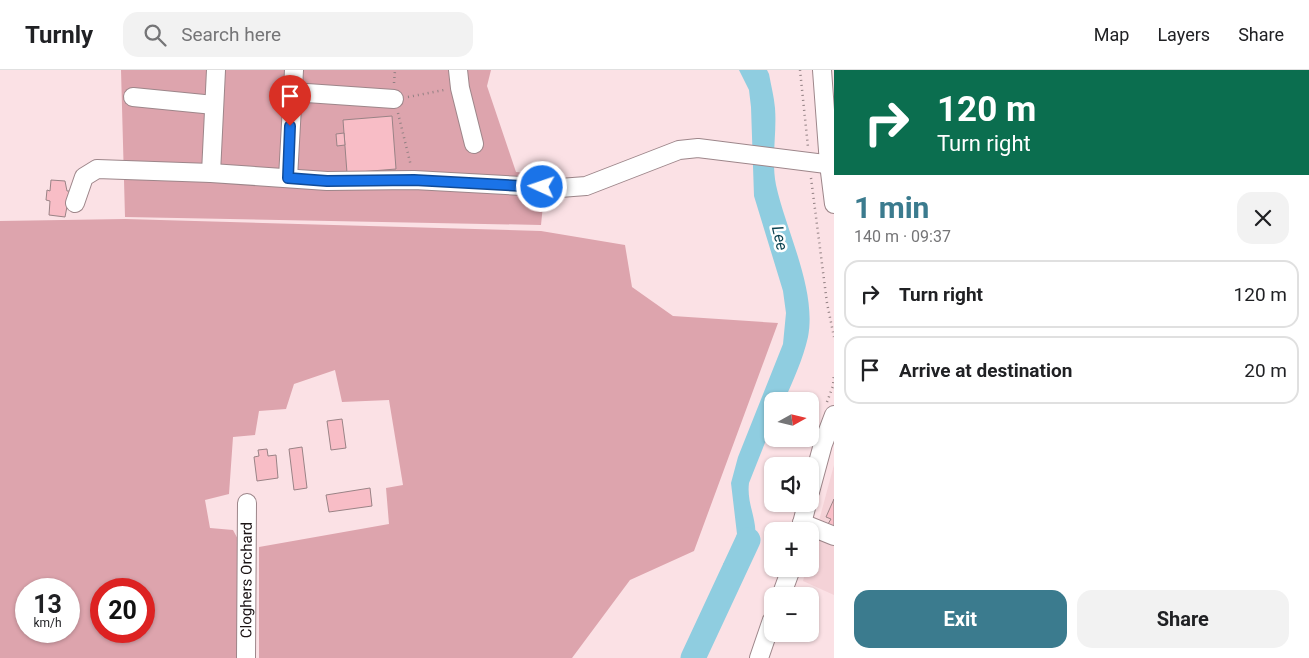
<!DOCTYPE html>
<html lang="en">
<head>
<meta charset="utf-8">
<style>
	:root { --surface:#fff; --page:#f2f2f2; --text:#202124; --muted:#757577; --line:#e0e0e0; --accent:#3b7b8e }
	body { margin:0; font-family:Roboto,sans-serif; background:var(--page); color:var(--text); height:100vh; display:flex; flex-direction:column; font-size:19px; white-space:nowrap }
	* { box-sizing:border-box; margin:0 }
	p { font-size:16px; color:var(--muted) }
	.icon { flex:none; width:28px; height:28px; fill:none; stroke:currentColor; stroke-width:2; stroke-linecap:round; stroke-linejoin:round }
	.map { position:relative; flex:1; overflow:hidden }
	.sheet { display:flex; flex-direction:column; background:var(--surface); width:475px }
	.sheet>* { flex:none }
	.hud { background:#0b6e4f; color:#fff; overflow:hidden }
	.needle { width:32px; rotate:82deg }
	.buttons { position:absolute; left:764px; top:322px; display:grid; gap:10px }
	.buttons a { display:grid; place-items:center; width:55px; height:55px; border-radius:10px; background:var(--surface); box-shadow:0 1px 4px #0004; font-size:25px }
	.speed { position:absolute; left:15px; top:508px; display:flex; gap:10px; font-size:25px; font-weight:700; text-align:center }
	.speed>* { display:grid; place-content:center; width:65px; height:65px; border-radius:50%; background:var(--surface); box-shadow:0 1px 4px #0004; line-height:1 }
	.speed small { font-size:12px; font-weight:400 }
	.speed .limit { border:8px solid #d22; background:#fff; color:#111 }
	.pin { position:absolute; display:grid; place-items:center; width:42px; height:42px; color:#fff; margin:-51px -21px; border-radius:50% 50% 50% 0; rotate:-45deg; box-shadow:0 0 5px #0007 }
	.pin .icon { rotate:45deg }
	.me { position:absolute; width:55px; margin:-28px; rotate:273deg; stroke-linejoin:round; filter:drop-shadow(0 0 4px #0008) }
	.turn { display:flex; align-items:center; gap:18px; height:105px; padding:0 20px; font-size:22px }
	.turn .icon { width:65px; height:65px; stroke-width:2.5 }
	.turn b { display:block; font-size:35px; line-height:42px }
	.round { display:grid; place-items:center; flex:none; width:52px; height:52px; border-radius:15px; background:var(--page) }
	.summary { display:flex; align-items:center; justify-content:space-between; height:85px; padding:0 20px }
	h1 { font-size:30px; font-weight:700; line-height:38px; color:var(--accent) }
	.cta { display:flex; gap:10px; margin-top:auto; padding:10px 20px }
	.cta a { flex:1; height:58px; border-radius:15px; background:var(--accent); color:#fff; font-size:20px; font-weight:700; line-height:58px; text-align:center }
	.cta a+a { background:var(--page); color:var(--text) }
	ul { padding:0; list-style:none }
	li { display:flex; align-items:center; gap:15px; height:68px; margin:0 10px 8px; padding:0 10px; border:2px solid var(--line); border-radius:15px }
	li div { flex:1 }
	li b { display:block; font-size:19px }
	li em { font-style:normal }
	header { display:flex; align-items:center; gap:30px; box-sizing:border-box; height:70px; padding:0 25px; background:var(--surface); border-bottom:1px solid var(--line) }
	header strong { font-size:24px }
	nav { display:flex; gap:28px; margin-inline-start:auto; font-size:18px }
	.search { width:350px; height:45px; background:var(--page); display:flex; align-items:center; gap:12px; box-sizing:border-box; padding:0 18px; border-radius:15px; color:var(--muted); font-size:19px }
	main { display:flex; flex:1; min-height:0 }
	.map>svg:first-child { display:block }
</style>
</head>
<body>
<header>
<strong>Turnly</strong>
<div class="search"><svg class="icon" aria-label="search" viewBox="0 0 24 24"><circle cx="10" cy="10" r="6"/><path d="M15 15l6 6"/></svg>Search here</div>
<nav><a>Map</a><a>Layers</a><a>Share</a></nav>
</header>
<main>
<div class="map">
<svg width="834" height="588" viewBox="0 0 834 588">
	<rect width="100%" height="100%" fill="#fbe1e5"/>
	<polygon fill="#f4d2d7" points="834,395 834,525 803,511 806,499 810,499 810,484"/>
	<g fill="#dda4ad" fill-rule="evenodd">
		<polygon points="121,0 491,0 487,16 516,102 546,105 541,155 125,147"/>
		<path d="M125,149L541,161L625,175L632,217L673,246L778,253L694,481L630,510L572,588H259V477L389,454L386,418L403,415L389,330L342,332L335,300L294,314L286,339L259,341L255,365L233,367L229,424L205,430L210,458L233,460L240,473L239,588H0V151ZM26,519H69V561H26ZM101,519H144V561H101Z"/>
	</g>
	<path fill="#8fcde0" d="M739,0H767L769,4C771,15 774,27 775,38C777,64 771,89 776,115C786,161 817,220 808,267C803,289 793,311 784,331H772V355L749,413C747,429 753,441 755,456C757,474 750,489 743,505L723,494L731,485L737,464L731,413L738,387L783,274L786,243L783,221L754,126L751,37L749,20Z"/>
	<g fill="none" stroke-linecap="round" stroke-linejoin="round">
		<polyline stroke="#8fcde0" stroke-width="25" points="693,588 748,470"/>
	</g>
	<g fill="#f8bdc6" stroke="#9a8386">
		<polygon points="392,46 396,99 347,103 343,50"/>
		<polygon points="344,63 345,75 337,76 336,64"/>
		<polygon points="51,110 65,111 67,121 70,121 65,147 49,145 50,131 46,130 47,120 50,121"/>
		<polygon points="342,349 346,378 331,380 327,351"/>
		<polygon points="302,377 307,418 294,420 289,379"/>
		<polygon points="267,379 268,386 276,385 278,408 257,411 254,387 259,386 258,380"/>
		<polygon points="370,418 372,436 329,442 326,425"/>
		<polygon points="834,429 834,457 828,454 831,449 826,447"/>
	</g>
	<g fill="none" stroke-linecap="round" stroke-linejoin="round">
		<g stroke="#9d868a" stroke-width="20">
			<g id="minor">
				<polyline points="458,0 460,18 474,74"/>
				<polyline points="822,0 829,94 834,134"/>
				<polyline points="292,22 394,29"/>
				<polyline points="133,27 214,35"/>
				<polyline points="211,103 216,0"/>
				<polyline points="288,108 294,0"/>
				<polyline points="75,133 84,107 97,99 211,103 327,111 414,110 560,118 586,116 679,80 698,78 834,95"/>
				<polyline points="810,422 823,374 834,345"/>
				<polyline points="802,453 834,466"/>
				<polyline points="800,461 807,434"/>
				<polyline points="781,526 791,499"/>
				<path id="s1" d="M246,588L247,433"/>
				<polyline points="759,588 772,550"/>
			</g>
		</g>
		<g stroke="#928083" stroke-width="2.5" stroke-dasharray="1 4" stroke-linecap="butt">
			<polyline points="800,0 808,77"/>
			<polyline points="394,13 395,0"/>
			<polyline points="408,27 444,20"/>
			<polyline points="398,43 411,96"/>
			<polyline points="811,108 827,233 834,267"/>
			<polyline points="827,332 833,316 834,304"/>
		</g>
		<use href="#minor" stroke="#fff" stroke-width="18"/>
	</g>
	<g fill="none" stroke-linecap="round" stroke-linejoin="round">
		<g stroke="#114b97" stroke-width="12">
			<polyline id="route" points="290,56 288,108 327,111 414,110 542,117"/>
		</g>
		<use href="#route" stroke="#1a73e8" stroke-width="9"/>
	</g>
	<g text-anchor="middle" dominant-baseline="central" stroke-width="5" stroke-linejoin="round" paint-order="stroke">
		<g font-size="15" fill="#1b1314" stroke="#fff">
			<text stroke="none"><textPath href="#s1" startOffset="78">Cloghers Orchard</textPath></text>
		</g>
		<g font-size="16" font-style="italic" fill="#0c4351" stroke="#fff">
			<text transform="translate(780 168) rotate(77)">Lee</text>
		</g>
	</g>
</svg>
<div class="buttons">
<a><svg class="needle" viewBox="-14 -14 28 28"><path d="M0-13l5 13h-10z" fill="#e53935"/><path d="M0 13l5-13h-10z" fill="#757577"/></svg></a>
<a><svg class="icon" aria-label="sound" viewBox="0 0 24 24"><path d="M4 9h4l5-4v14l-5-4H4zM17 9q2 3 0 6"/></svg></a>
<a>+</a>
<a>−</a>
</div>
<div class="speed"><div>13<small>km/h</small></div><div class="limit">20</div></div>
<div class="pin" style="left:290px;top:56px;background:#d93025"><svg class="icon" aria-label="arrive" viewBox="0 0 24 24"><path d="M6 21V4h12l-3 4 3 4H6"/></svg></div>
<svg class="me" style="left:542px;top:117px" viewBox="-20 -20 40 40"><circle r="17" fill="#1a73e8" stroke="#fff" stroke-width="3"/><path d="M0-11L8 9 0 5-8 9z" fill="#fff"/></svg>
</div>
<section class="sheet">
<div class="hud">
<div class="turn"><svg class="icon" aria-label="right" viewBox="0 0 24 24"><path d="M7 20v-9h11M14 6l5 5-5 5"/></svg><div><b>120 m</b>Turn right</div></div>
</div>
<div class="summary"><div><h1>1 min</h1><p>140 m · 09:37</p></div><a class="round"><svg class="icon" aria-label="close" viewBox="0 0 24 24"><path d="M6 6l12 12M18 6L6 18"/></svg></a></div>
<ul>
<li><svg class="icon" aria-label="right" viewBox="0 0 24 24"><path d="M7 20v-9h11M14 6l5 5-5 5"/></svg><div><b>Turn right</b></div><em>120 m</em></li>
<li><svg class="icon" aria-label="arrive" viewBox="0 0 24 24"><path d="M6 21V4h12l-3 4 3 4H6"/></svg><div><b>Arrive at destination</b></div><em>20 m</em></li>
</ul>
<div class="cta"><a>Exit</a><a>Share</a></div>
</section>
</main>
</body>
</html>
